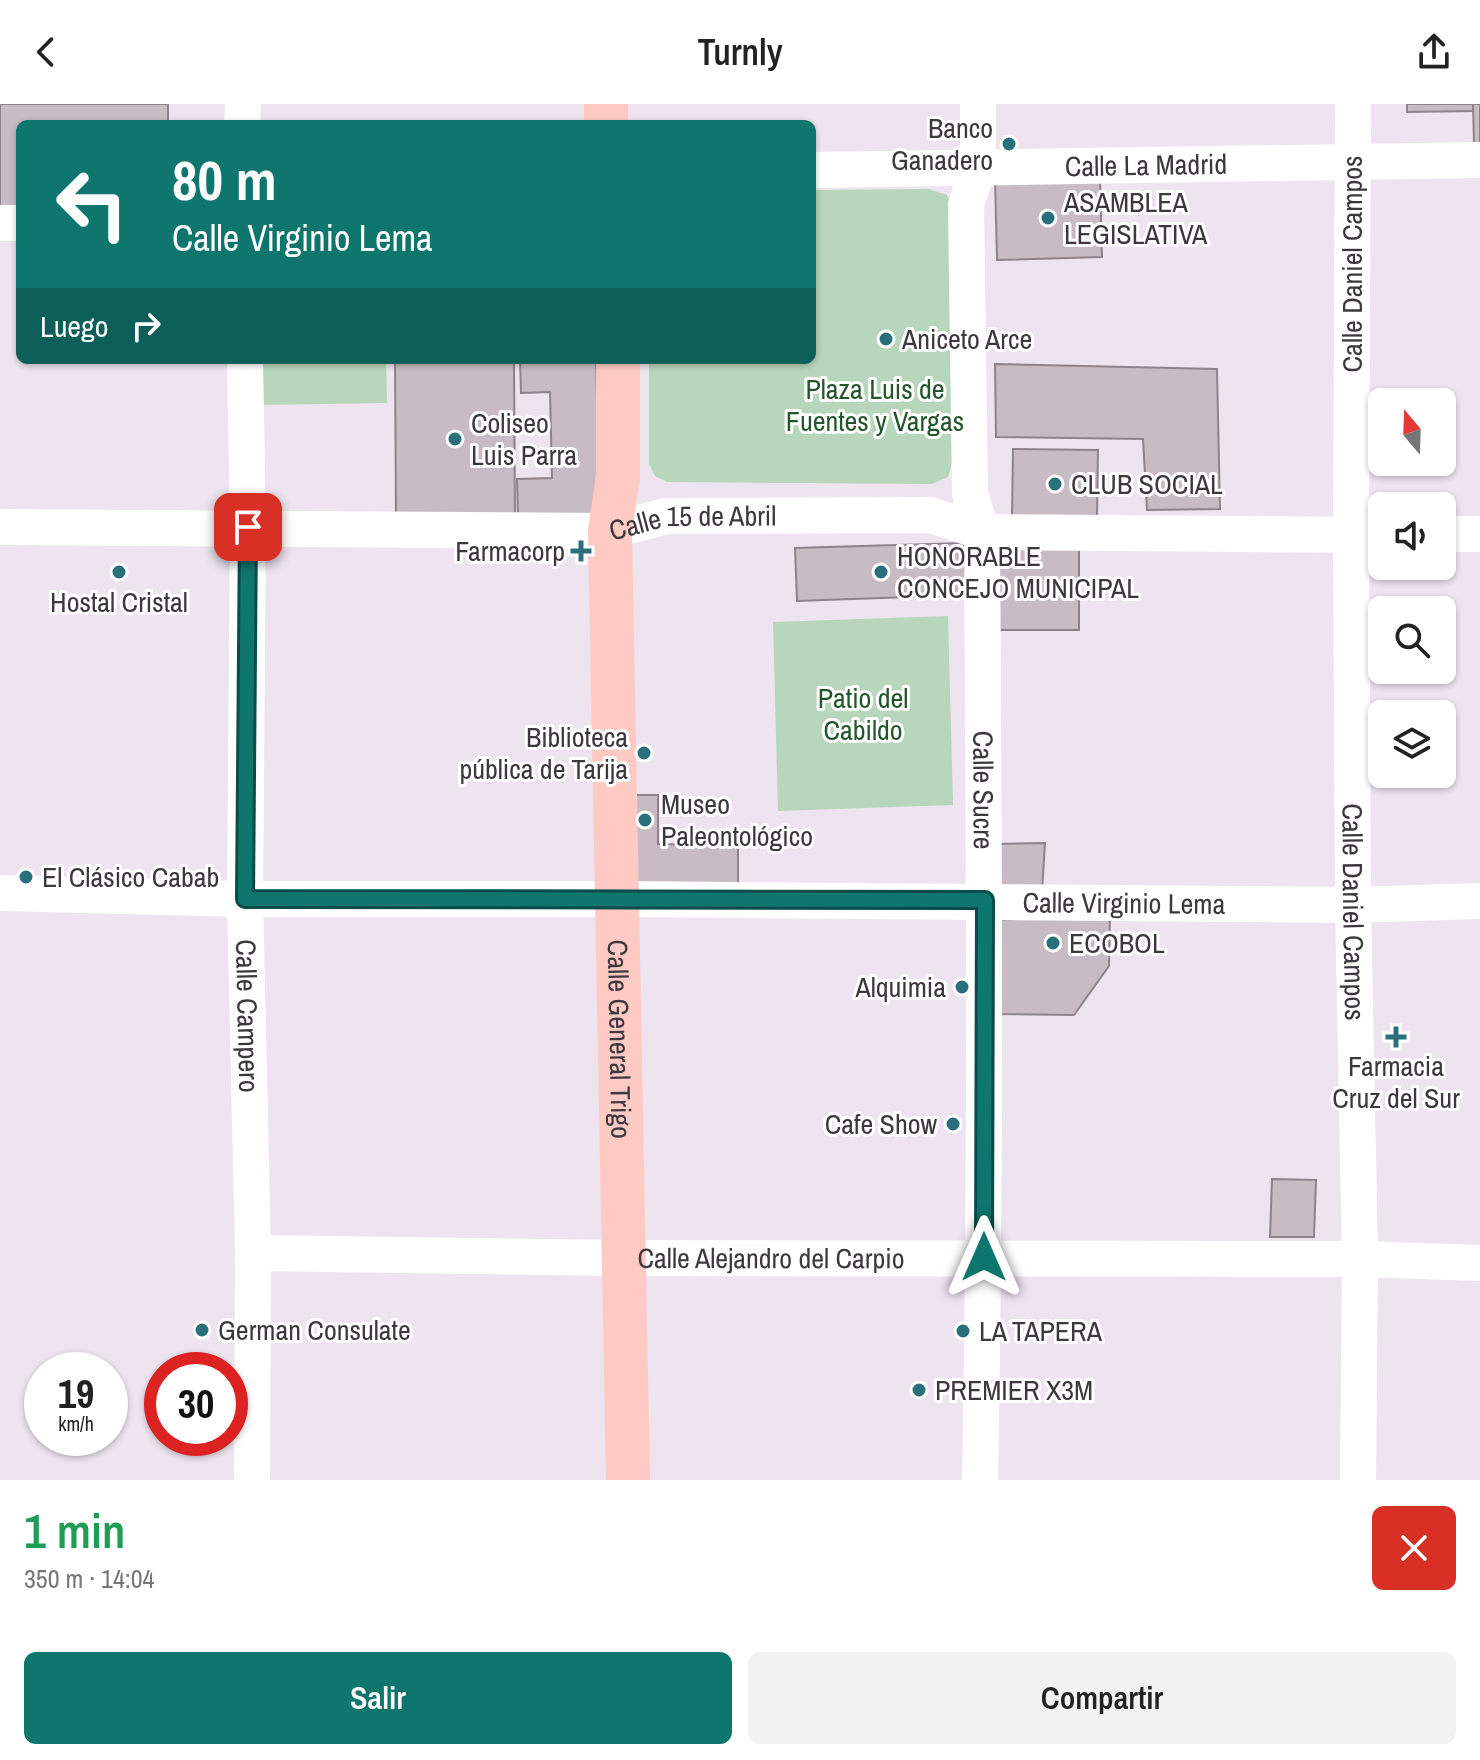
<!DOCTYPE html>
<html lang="es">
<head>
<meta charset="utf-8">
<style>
	:root { --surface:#fff; --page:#f2f2f2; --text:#222; --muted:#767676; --accent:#0f766e }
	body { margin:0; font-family:"Archivo Narrow",sans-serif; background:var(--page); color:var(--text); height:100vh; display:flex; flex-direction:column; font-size:30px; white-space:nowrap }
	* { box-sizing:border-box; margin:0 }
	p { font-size:26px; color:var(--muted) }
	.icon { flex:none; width:44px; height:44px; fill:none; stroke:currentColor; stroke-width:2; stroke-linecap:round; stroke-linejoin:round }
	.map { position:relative; height:1376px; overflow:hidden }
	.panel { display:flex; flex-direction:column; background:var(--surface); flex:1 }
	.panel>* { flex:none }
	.top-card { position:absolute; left:16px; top:16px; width:800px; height:244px; border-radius:12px; box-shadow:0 2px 6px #0004; background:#0f766e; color:#fff; overflow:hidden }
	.needle { width:52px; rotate:341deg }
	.fabs { position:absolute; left:1368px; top:284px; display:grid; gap:16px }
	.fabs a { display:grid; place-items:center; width:88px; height:88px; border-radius:12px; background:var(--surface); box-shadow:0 2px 6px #0004; font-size:40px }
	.speed { position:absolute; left:24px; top:1248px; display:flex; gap:16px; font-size:40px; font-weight:700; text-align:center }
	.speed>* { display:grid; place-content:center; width:104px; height:104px; border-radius:50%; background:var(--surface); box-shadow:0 2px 6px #0004; line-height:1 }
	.speed small { font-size:20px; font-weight:400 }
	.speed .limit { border:12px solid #d22; background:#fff; color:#111 }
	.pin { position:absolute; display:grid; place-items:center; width:68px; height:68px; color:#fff; margin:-34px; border-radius:16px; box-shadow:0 4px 12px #0006 }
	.me { position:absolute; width:88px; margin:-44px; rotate:0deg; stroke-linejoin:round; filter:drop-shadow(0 0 6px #0008) }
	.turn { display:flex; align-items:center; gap:28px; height:168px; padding:0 24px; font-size:36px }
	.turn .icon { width:104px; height:104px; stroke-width:2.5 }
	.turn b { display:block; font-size:56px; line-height:68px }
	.then { display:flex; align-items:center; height:76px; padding:0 24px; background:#0003; gap:16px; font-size:30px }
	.round { display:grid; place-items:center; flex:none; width:84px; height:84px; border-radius:12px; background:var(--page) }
	.summary { display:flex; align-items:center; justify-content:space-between; height:136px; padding:0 24px }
	h1 { font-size:48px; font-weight:600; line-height:60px; color:#1e9e55 }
	.primary-button { display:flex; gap:16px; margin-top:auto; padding:16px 24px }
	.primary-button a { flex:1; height:92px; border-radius:12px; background:var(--accent); color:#fff; font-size:32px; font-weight:600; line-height:92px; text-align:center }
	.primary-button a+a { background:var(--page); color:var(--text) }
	header { display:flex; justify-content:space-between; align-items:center; height:104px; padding:0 24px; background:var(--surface); font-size:36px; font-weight:600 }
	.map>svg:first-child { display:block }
</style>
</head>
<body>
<header><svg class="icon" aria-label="back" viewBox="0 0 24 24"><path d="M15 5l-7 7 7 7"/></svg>Turnly<svg class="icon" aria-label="share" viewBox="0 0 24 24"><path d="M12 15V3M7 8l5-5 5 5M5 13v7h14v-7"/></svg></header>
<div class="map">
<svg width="1480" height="1376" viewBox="0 0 1480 1376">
	<rect width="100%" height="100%" fill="#ede4ef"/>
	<g fill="#b8d6bb">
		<polygon points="928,85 947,91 953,105 952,360 948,373 932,380 667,378 655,372 649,360 649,256 812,256 812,86"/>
		<polygon points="257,256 386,256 387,299 257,301"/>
		<polygon points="948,512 953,701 778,707 773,518"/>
	</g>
	<g fill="#c9bbc3" stroke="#8f838b" stroke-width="2">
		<polygon points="0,0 168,0 168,20 20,20 20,107 0,107"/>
		<polygon points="1407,0 1473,0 1474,7 1407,8"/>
		<polygon points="1473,0 1480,0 1480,41 1474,41"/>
		<polygon points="1100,72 1102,153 997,156 995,75"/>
		<polygon points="395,256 514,256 515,415 396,414"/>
		<polygon points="520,256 596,256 600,413 518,415 517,375 552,374 550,288 521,289"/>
		<polygon points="995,260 1217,265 1220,405 1147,406 1143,335 996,333"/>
		<polygon points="1013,345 1098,346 1097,414 1012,413"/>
		<polygon points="964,439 966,491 797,497 795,444"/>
		<polygon points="1079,440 1079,526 994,526 994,452 1004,441"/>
		<polygon points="631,691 658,691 658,740 738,741 738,789 633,789"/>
		<polygon points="1045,739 1042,788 993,787 996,740"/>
		<polygon points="1110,811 1109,862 1074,911 995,910 996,816"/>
		<polygon points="1272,1075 1316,1076 1314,1133 1270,1133"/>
	</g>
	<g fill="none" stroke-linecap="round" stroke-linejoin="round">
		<g stroke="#fff" stroke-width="36">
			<path id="s1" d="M978,0V64L966,101L970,390L982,428C984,744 986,1060 980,1376"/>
			<path id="s2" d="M1353,0L1351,431L1353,801L1360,1155L1358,1376"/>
			<polyline points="242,20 243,0"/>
			<path id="s3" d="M812,66L1480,56"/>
			<polyline points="0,119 20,119"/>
			<path id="s4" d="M245,256L248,423L245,795L253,1149L252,1376"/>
			<path id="s5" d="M0,423L610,427L666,412L931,411L982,428L1382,431"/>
			<polyline points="1442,430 1480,430"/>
			<path id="s6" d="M0,789L245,795H619L1353,801L1480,797"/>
			<path id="s7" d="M253,1149L622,1154L1360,1155L1480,1159"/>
		</g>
		<g stroke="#ffcac4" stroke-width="44">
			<polyline points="606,0 606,20"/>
			<path id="s8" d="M618,256V373L610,427L628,1376"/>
		</g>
	</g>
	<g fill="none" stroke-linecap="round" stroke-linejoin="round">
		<g stroke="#0a4d48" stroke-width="20">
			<polyline id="route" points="248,423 245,795 985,796 984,1153"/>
		</g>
		<use href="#route" stroke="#0f766e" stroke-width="14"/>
	</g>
	<g fill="#29707c" stroke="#fff" stroke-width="3">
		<circle cx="1009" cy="40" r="8"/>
		<circle cx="1048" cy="114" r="8"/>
		<circle cx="886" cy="235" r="8"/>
		<circle cx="455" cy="335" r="8"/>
		<circle cx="1055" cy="380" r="8"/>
		<path d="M577 435h8v8h8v8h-8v8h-8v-8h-8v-8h8z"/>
		<circle cx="119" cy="468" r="8"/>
		<circle cx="881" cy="468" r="8"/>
		<circle cx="644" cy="649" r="8"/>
		<circle cx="645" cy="716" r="8"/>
		<circle cx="26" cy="773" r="8"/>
		<circle cx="1053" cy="839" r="8"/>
		<circle cx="962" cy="883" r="8"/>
		<path d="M1392 921h8v8h8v8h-8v8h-8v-8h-8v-8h8z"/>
		<circle cx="953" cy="1020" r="8"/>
		<circle cx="202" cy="1226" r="8"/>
		<circle cx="963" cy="1227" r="8"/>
		<circle cx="919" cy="1286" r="8"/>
	</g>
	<g text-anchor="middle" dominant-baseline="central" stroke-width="6" stroke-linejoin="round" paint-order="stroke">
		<g font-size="28" fill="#3c383d" stroke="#fff" text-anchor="start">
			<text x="993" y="24" text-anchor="end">Banco<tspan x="993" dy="32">Ganadero</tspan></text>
			<text x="1064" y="98">ASAMBLEA<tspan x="1064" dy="32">LEGISLATIVA</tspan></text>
			<text x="902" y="235">Aniceto Arce</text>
			<text x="471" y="319">Coliseo<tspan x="471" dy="32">Luis Parra</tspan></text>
			<text x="1071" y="380">CLUB SOCIAL</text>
			<text x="565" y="447" text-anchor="end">Farmacorp</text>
			<text x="897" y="452">HONORABLE<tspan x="897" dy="32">CONCEJO MUNICIPAL</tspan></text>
			<text x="119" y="498" text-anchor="middle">Hostal Cristal</text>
			<text x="628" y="633" text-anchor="end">Biblioteca<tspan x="628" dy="32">pública de Tarija</tspan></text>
			<text x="661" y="700">Museo<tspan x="661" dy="32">Paleontológico</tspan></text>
			<text x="42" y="773">El Clásico Cabab</text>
			<text x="1069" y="839">ECOBOL</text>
			<text x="946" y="883" text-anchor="end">Alquimia</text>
			<text x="1396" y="962" text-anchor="middle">Farmacia<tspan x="1396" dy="32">Cruz del Sur</tspan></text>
			<text x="937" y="1020" text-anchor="end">Cafe Show</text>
			<text x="218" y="1226">German Consulate</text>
			<text x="979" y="1227">LA TAPERA</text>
			<text x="935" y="1286">PREMIER X3M</text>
		</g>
		<g font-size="28" fill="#3c383d" stroke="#fff">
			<text stroke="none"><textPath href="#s3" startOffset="334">Calle La Madrid</textPath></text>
			<text transform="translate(1352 160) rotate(-90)">Calle Daniel Campos</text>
			<text stroke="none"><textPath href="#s5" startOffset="694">Calle 15 de Abril</textPath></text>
			<text stroke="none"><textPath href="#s1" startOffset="690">Calle Sucre</textPath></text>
			<text stroke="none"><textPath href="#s6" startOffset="1124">Calle Virginio Lema</textPath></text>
			<text stroke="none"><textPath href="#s2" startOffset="808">Calle Daniel Campos</textPath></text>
			<text stroke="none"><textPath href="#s4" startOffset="656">Calle Campero</textPath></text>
			<text stroke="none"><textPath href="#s8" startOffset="680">Calle General Trigo</textPath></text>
			<text stroke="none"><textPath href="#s7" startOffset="518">Calle Alejandro del Carpio</textPath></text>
		</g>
		<g font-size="28" fill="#23562c" stroke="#fff">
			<text x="875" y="285">Plaza Luis de<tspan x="875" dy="32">Fuentes y Vargas</tspan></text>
			<text x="863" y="594">Patio del<tspan x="863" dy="32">Cabildo</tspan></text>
		</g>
	</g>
</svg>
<div class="fabs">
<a><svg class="needle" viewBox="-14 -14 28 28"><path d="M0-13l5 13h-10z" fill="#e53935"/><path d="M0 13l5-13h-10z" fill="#767676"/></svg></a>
<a><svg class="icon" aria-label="sound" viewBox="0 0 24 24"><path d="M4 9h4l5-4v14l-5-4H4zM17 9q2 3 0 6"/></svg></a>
<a><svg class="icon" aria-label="search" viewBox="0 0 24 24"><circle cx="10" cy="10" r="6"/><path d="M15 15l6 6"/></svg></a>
<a><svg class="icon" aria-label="layers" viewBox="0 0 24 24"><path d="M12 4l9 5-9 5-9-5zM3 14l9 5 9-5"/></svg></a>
</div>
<div class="speed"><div>19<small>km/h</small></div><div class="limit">30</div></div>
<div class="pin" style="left:248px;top:423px;background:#d93025"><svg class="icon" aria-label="arrive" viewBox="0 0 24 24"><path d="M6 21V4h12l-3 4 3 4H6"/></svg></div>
<svg class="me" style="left:984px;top:1153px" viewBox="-20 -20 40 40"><path d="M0-17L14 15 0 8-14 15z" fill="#0f766e" stroke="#fff" stroke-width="4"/></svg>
<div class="top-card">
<div class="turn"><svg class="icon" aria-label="left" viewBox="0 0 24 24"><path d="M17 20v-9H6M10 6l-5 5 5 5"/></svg><div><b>80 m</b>Calle Virginio Lema</div></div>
<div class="then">Luego<svg class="icon" aria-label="right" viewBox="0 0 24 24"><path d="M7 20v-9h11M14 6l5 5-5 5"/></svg></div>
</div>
</div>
<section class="panel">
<div class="summary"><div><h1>1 min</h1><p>350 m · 14:04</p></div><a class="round" style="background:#d93025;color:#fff"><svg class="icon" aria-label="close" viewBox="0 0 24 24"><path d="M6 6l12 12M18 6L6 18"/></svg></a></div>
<div class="primary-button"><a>Salir</a><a>Compartir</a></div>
</section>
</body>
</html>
